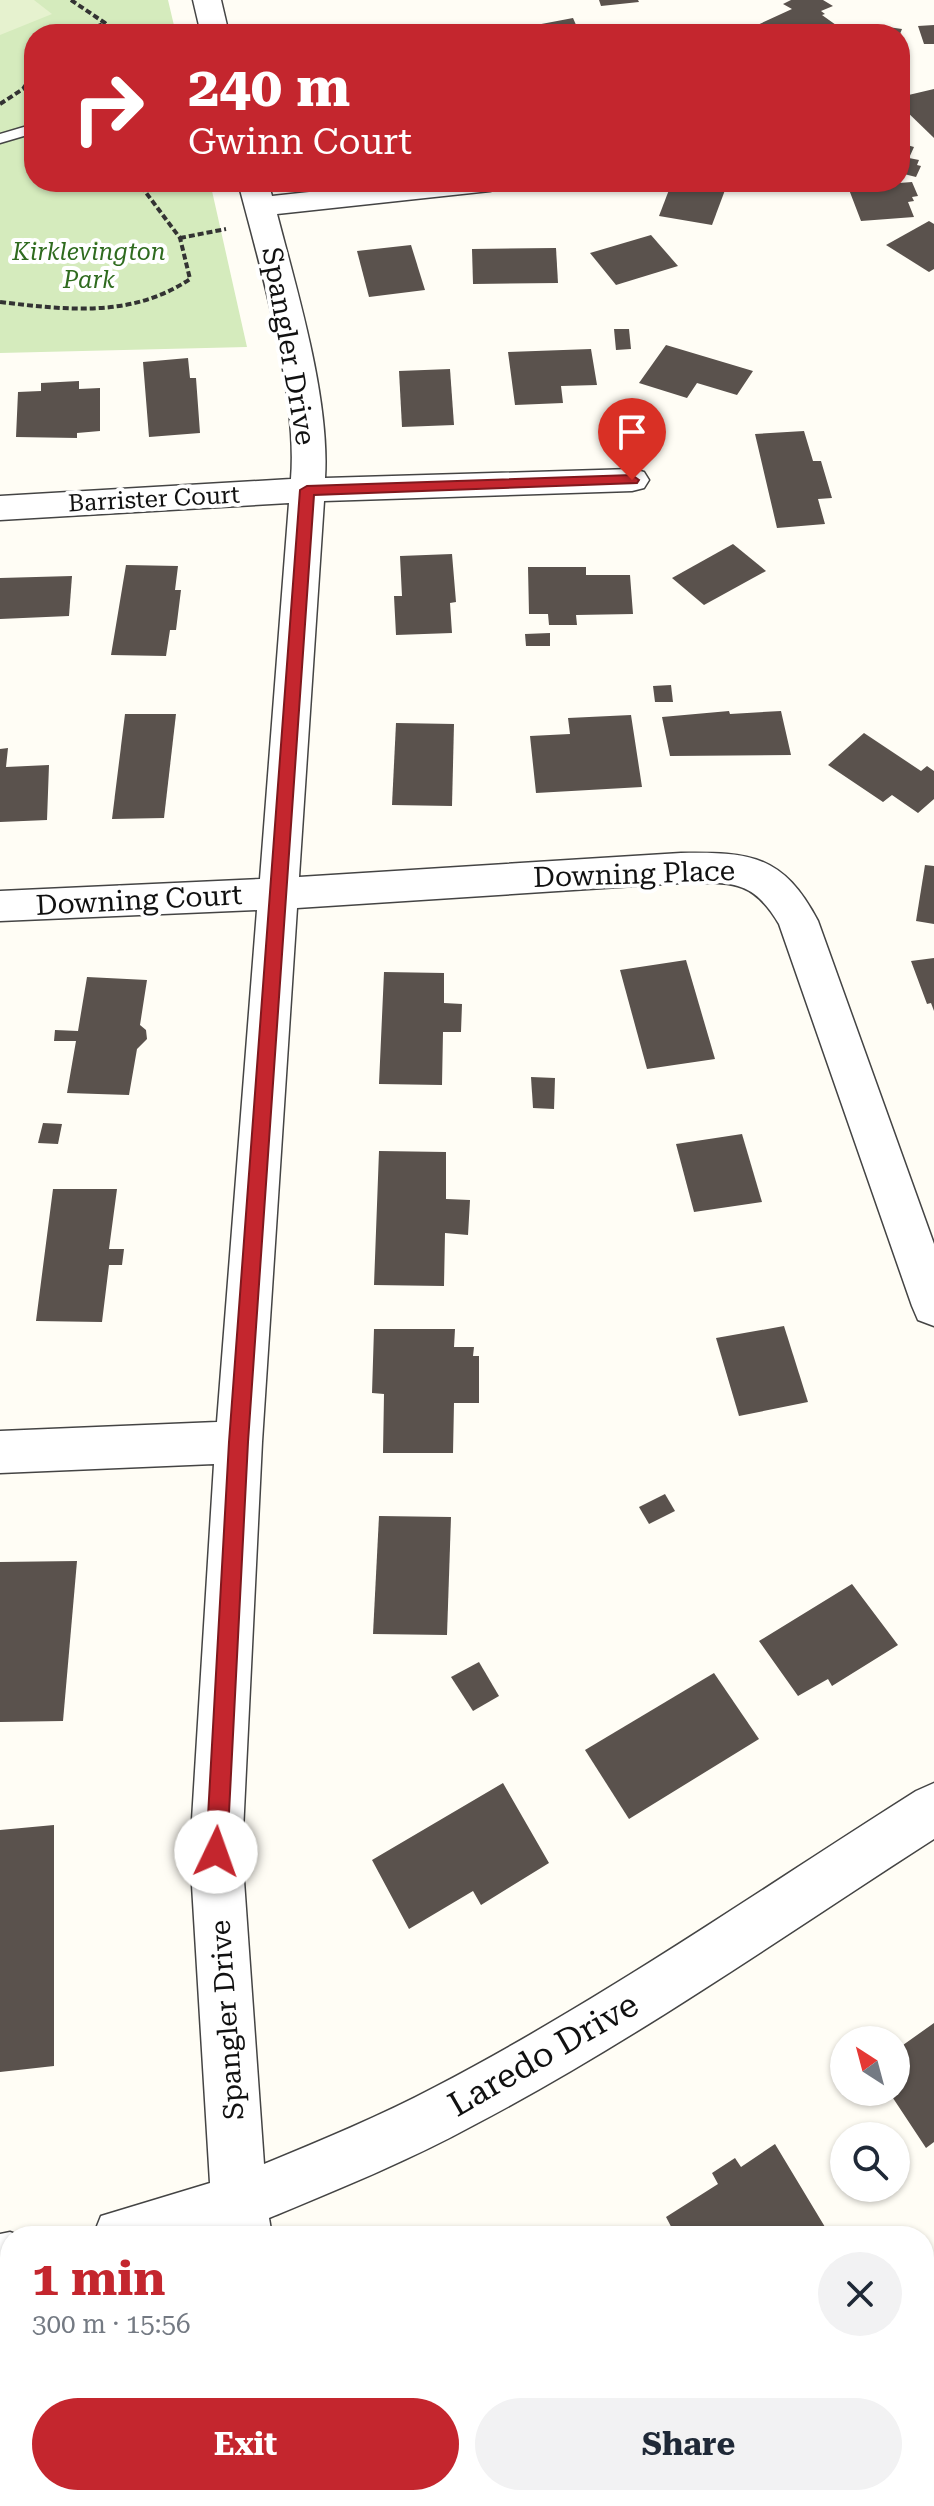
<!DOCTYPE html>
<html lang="en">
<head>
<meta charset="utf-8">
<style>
	:root { --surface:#fff; --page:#f2f2f3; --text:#1f2937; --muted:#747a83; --accent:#c4262e }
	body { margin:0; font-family:"Roboto Serif",serif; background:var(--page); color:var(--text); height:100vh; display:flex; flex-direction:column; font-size:30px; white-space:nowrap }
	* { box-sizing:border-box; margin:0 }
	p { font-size:26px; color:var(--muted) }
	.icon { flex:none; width:44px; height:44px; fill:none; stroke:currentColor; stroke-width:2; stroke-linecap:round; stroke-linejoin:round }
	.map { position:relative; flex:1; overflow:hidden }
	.drawer { position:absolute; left:0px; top:2226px; width:934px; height:280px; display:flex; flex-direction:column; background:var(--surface); border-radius:32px 32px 0 0; box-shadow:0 2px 6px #0004 }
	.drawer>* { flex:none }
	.banner { position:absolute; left:24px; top:24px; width:886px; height:168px; border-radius:32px; box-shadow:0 2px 6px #0004; background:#c4262e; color:#fff; overflow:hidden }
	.needle { width:52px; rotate:324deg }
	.fabs { position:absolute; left:830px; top:2026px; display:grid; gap:16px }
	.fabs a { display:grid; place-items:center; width:80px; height:80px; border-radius:50%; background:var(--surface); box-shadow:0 2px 6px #0004; font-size:40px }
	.pin { position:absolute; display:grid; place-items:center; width:68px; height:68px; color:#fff; margin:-82px -34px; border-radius:50% 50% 50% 0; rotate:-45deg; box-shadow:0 0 8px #0007 }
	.pin .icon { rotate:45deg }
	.me { position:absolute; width:88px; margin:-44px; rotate:3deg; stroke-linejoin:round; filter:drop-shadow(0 0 6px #0008) }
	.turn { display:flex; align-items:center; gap:28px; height:168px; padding:0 32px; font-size:36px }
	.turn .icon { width:104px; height:104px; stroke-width:2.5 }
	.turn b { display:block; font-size:56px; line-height:68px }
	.round { display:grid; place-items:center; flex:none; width:84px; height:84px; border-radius:42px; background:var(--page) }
	.head { display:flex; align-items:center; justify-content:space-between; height:136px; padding:0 32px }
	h1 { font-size:48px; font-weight:700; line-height:60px; color:var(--accent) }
	.action { display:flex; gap:16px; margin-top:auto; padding:16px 32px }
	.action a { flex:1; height:92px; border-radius:48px; background:var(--accent); color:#fff; font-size:32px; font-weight:700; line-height:92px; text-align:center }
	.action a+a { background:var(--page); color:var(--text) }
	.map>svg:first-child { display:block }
</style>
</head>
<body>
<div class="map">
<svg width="934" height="2506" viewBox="0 0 934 2506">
	<rect width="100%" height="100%" fill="#fffdf5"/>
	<polygon fill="#d5ebbd" points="0,0 168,0 176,34 34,34 34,182 210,182 247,347 0,353"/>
	<polygon fill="#e6f2cf" points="0,0 34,0 52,14 0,35"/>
	<g fill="#5a524d">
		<polygon points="599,0 638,0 639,2 601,6"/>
		<polygon points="791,0 823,0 833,6 821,11 825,14 822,15 836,25 816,34 764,34 753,27 792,9 783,4"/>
		<polygon points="573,18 580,34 517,34 515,29"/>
		<polygon points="854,25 881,26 902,29 900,34 850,34"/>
		<polygon points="934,25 934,44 924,44 918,26"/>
		<polygon points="934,89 934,138 900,105 900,97"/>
		<polygon points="900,143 914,147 909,158 919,160 917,165 921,166 916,177 900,173"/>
		<polygon points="672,182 728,182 712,225 659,216"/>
		<polygon points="912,182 918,196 912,197 914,201 908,202 914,217 861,221 848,187"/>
		<polygon points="929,221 934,224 934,269 929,272 886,245"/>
		<polygon points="651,235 678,266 616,285 590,253"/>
		<polygon points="411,245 425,290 369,297 357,251"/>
		<polygon points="556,248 558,283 473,284 472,249"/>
		<polygon points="614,329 629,329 631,349 616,350"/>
		<polygon points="666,345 753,371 737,395 697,383 687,398 639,383"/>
		<polygon points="591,349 597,385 561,386 563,403 515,405 508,352"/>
		<polygon points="188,358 190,378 196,378 200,433 149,437 143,362"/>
		<polygon points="450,369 454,425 402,427 399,371"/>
		<polygon points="79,381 79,389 100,388 100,431 77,433 77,438 16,437 18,392 41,391 41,383"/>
		<polygon points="804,431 813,461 821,461 832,498 818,499 825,524 777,528 755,434"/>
		<polygon points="733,544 766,571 704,605 672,578"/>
		<polygon points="452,554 456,602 450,603 452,633 396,635 394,596 402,596 400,556"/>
		<polygon points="126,565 178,566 175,590 181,590 176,630 170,630 166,656 111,655"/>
		<polygon points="528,567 586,567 586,575 630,575 633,614 576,615 577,625 549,625 548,614 529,614"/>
		<polygon points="72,576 69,616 0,619 0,578"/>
		<polygon points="550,633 550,646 526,646 525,634"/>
		<polygon points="671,685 673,702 655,702 653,686"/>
		<polygon points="729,711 730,714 781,711 791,755 670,756 662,717"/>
		<polygon points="125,714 176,714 164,818 112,819"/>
		<polygon points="631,715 642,787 536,793 530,736 570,734 568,718"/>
		<polygon points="396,723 454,724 452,806 392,805"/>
		<polygon points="864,733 921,771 927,766 934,771 934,799 918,813 892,795 883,802 828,765"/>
		<polygon points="8,748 6,767 49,765 47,820 0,822 0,749"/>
		<polygon points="925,865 934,866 934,924 916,921"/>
		<polygon points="934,958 934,1011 931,1003 927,1004 911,961"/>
		<polygon points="686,960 715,1059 647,1069 620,970"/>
		<polygon points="384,972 444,973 444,1003 462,1004 461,1032 443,1032 442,1085 379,1084"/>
		<polygon points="87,977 147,980 140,1025 146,1030 147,1039 137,1049 129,1095 67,1093 76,1041 54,1041 55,1030 78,1031"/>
		<polygon points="531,1077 555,1078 554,1109 533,1108"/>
		<polygon points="43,1123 62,1124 58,1144 38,1143"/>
		<polygon points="742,1134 762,1202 694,1212 676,1144"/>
		<polygon points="379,1151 446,1152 446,1199 470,1200 468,1235 445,1233 444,1286 374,1285"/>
		<polygon points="53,1189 117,1189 109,1249 124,1249 122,1265 109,1265 102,1322 36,1321"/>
		<polygon points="784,1326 808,1402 739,1416 716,1338"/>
		<polygon points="374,1329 455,1329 454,1347 474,1347 473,1356 479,1356 479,1403 454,1403 453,1453 383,1453 384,1394 372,1393"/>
		<polygon points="665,1494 675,1511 649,1524 639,1507"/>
		<polygon points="379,1516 451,1517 447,1635 373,1634"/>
		<polygon points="77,1561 63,1721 0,1722 0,1562"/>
		<polygon points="852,1584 898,1645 832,1686 828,1679 798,1696 759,1641"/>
		<polygon points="479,1662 499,1696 473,1711 451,1677"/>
		<polygon points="714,1673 759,1739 629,1819 585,1750"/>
		<polygon points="503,1783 549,1863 481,1905 473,1891 409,1929 372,1860"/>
		<polygon points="54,1825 54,2066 0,2072 0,1830"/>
		<polygon points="934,2023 934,2142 926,2148 889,2092 896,2092 896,2050"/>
		<polygon points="775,2144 825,2227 812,2236 676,2236 666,2217 718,2184 712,2173 735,2158 741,2167"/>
		<polygon points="924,2324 934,2342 924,2351"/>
		<polygon points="494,2496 605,2496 609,2506 472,2506"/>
		<polygon points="836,2496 860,2496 867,2506 825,2506"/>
	</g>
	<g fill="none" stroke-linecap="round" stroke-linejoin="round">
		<g stroke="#444" stroke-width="3">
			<polygon id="lane" points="34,124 34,133 0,143 0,134"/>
		</g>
		<g stroke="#444" stroke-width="3">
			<g id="street">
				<polygon points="193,0 221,0 229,34 201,34"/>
				<path d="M238,182H268L272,196L402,182H505L501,188L490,191L277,214C297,291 330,399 325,478L632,469L644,472L649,480L644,488L632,491L324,501L299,877L681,853C751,852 783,855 818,921L934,1244V1326L918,1320L912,1306L779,924C752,878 730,883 681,883L297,908L262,1442L242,1852L264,2164C322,2140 380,2116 435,2087C602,2000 758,1891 916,1791L934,1783V1839C783,1936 634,2041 474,2125C408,2161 339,2189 269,2218L272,2236H93L101,2216L210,2183L190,1852L214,1464L0,1473V1431L217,1422L257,910L0,921V891L260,879L289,503L0,520V496L291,479C298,394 260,266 238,182Z"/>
				<polygon points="10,2232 21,2236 10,2236 10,2288 0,2290 0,2234"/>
				<polygon points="260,2496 320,2496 322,2506 262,2506"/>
			</g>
		</g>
		<g stroke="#333" stroke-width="4" stroke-dasharray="6 3" stroke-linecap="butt">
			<polyline points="71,0 105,23 114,34"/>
			<polyline points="80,34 105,23"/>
			<polyline points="0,104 23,89 34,73"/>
			<polyline points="180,238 226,229"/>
			<path d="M0,302C67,310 132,318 190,279L180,238L138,182"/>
		</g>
		<use href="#lane" fill="#fff" fill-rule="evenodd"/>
		<use href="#street" fill="#fff" fill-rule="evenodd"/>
	</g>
	<polygon fill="#c4262e" stroke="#7f191e" stroke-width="2" points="632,475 639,480 637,483 314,495 248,1442 227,1852 224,1860 216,1863 209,1860 206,1852 229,1442 300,490 307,486"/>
	<g text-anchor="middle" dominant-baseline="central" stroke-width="8" stroke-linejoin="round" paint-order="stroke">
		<g font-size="24" font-style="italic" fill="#2f6b1f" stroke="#fff">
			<text x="89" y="252">Kirklevington<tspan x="89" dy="28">Park</tspan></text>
		</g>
		<g font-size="24" fill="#111" stroke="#fff">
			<text transform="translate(154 499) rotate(-3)">Barrister Court</text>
		</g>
		<g font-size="28" fill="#111" stroke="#fff">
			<text transform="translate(289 346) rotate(80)">Spangler Drive</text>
			<text transform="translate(634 874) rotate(-2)">Downing Place</text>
			<text transform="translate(139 900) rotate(-3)">Downing Court</text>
			<text transform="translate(227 2020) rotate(-94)">Spangler Drive</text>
		</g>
		<g font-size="34" fill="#111" stroke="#fff">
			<text transform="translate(543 2054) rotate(-30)">Laredo Drive</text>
		</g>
	</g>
</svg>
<div class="fabs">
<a><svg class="needle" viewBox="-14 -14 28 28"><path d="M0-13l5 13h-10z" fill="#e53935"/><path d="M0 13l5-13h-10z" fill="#747a83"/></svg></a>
<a><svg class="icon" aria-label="search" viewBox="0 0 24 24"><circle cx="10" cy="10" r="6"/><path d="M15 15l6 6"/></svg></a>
</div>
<div class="pin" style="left:632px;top:480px;background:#d93025"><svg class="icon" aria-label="arrive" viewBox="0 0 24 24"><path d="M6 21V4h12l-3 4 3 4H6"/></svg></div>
<svg class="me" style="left:216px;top:1852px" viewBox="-20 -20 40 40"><circle r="19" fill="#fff"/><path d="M0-13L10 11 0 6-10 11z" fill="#c4262e"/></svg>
<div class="banner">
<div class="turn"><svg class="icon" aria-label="right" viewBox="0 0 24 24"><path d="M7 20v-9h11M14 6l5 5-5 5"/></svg><div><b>240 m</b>Gwinn Court</div></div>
</div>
<section class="drawer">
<div class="head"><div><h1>1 min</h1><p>300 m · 15:56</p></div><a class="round"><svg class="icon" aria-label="close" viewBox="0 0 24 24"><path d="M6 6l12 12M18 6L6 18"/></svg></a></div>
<div class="action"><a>Exit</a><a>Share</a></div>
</section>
</div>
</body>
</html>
